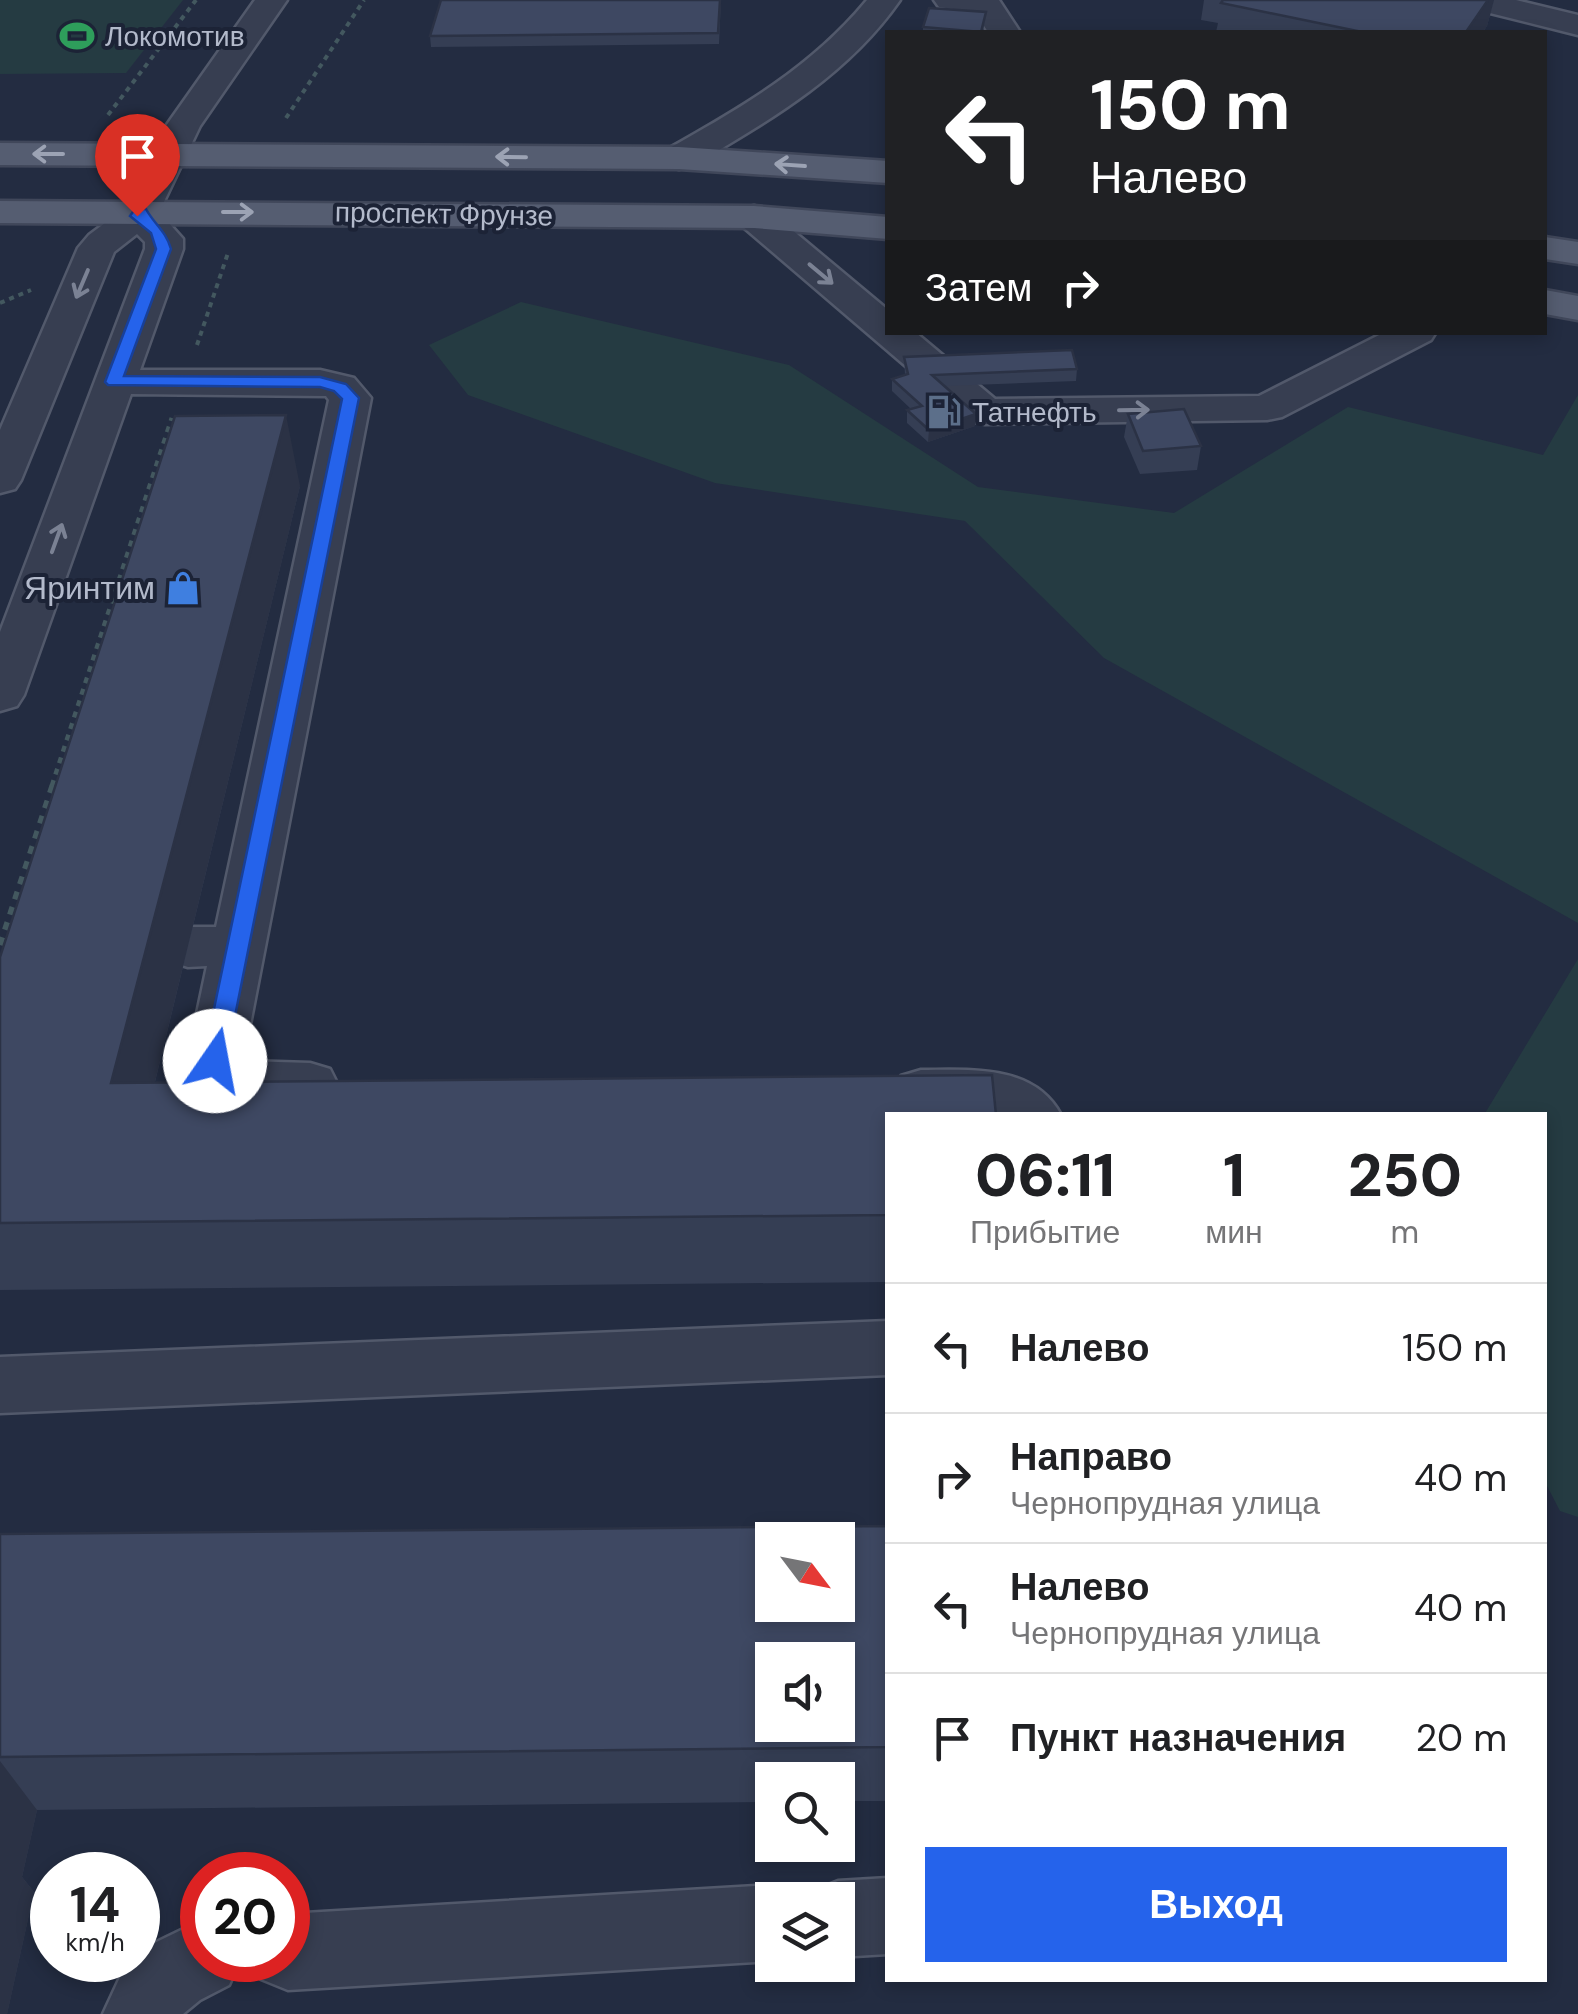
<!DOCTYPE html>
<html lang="ru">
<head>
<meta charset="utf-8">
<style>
	:root { --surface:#fff; --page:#f6f6f6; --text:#202124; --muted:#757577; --line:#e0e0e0; --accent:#2563eb }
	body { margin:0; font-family:"DM Sans",sans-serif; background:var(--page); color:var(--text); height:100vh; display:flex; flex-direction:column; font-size:38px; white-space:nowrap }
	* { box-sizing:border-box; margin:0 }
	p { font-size:32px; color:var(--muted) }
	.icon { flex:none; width:55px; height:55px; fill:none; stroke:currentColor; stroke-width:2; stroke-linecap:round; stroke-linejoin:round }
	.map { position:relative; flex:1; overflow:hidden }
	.panel { position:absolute; left:885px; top:1112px; width:662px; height:870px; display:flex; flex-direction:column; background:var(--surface); border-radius:0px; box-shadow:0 5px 15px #0003 }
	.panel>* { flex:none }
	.top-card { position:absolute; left:885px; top:30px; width:662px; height:305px; border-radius:0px; box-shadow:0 5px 15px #0003; background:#202124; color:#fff; overflow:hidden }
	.needle { width:65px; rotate:122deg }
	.fabs { position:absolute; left:755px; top:1522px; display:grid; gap:20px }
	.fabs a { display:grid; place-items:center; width:100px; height:100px; border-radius:0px; background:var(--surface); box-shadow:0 5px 15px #0003; font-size:50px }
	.speed { position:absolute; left:30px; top:1852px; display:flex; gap:20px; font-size:50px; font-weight:700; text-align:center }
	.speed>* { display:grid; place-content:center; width:130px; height:130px; border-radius:50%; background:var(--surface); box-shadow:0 5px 15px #0003; line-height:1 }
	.speed small { font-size:25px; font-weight:400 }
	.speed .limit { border:15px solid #d22; background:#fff; color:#111 }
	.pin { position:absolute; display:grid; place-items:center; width:85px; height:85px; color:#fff; margin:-102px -42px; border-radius:50% 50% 50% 0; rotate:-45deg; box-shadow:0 0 10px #0007 }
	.pin .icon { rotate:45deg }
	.me { position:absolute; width:110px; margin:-55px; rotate:12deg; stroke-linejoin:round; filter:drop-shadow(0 0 8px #0008) }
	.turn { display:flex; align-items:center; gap:35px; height:210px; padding:0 40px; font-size:45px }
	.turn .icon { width:130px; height:130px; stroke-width:2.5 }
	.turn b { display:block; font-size:70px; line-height:85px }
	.then { display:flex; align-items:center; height:95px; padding:0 40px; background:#0003; gap:20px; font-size:38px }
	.eta { display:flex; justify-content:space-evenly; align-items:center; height:170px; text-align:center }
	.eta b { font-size:60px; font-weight:800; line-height:70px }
	.button { display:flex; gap:20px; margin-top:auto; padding:20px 40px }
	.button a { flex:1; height:115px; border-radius:0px; background:var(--accent); color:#fff; font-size:40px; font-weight:800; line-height:115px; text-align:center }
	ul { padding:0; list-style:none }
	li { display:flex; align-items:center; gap:30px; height:130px; padding:0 40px; border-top:2px solid var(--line) }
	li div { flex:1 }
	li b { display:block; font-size:38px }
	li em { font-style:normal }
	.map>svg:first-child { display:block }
</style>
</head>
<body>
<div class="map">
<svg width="1578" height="2014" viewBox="0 0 1578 2014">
	<rect width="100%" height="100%" fill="#232c41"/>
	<g fill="#253b42">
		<polygon points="0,0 183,0 126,73 0,74"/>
		<polygon points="521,302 789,365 978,487 1174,513 1348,407 1543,455 1578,395 1578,923 1104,658 965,521 715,483 468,395 429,345"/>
		<polygon points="1578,959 1578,1517 1560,1511 1545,1482 1545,1115 1484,1115"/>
	</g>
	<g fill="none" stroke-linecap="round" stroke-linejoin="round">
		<g stroke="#52596b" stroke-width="5">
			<g id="minor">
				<path d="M255,0H287L200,126L159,212L183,239V249L140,370H320L354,378L371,398L243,1061L310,1063L330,1069L338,1085L330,1101C288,1114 243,1107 202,1092L187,1061L207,966L188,967L169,961L161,947L169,933L188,927H216L329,400L326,396L131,394L24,695L17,706L0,711V632L145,249V242L137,234L114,252L21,480L15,489L0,493V430L78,248L89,235L125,208L166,126Z"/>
				<path d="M867,0H900C847,76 770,120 692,166L679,169L666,166L661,158L666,150C741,108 812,67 867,0Z"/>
				<polygon points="934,0 999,0 1020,32 988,32 975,12 939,7"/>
				<polygon points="1461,0 1516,0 1578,15 1578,35 1466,7"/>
				<polygon points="754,206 767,209 888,310 888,332 915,332 995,399 1259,396 1385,332 1436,332 1431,340 1282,417 1267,420 985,424 970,421 741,225 736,217 741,209"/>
				<path d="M921,1070C970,1070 1034,1064 1061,1115L921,1114L901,1108L893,1092L901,1076Z"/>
				<polygon points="888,1321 888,1375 0,1413 0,1357"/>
				<polygon points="888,1878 888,1954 838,1957 838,1900 808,1900 811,1892 838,1881"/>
				<polygon points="772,1885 801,1900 772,1900 772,1961 288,1990 261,1979 253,1960 288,1960 288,1914"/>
				<polygon points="202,1920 202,1960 240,1960 229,1985 200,2000 183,2014 103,2014 128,1960 138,1960 138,1951"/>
			</g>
		</g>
		<g stroke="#40475a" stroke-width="5">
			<g id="major">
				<polygon points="0,143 679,147 888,161 888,183 679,169 0,165"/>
				<polygon points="0,201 754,206 888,217 888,239 754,228 0,223"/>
				<polygon points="1545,237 1578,242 1578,264 1545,259"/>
				<polygon points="1545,290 1578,296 1578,320 1545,314"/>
			</g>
		</g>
		<g stroke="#43585f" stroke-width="4" stroke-dasharray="5 5" stroke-linecap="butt">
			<polyline points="108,115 196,0"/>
			<polyline points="286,118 364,0"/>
			<polyline points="0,303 31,290"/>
			<polyline points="197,345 228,253"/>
		</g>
		<polyline stroke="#43585f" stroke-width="5" stroke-dasharray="6 6" stroke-linecap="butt" points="52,786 172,418"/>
		<polyline stroke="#43585f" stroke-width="6" stroke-dasharray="8 8" stroke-linecap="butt" points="0,945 53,784"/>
		<use href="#minor" fill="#373e51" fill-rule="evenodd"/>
		<use href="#major" fill="#555d71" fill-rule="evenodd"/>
	</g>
	<g fill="#353e54">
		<polygon points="721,0 719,44 431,47 430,36"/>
		<polygon points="1204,0 1494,0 1487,26 1483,32 1216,32 1218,23 1201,20"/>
		<polygon points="986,12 983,32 923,32 923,27"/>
		<polygon points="904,357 1077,369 1076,381 945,386 975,426 928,442 907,423 907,410 911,409 892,391 892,379 905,375"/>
		<polygon points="1128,414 1201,446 1197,470 1140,474 1124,437"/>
		<polygon points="300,486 155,1082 888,1115 888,1282 0,1290 0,957"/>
		<polygon points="888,1526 888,1801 838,1801 838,1780 772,1780 772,1802 37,1810 22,1877 34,1892 7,2014 0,2014 0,1534"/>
	</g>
	<g fill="#2b3245">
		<polygon points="1488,0 1494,0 1487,26 1483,32 1466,32"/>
		<polygon points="976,414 975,426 928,442 929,430"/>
		<polygon points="286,415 300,486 138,1151 111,1083"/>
		<polygon points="0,1761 37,1810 22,1877 34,1892 7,2014 0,2014"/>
	</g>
	<g fill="#3e4862" stroke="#2b3245" stroke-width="2.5" fill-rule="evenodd">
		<polygon points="441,0 720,0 718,33 430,36"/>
		<polygon points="1223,0 1488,0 1466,32 1362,32 1221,3"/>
		<polygon points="929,8 986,12 981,32 923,27"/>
		<polygon points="1072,350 1077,369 932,375 976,414 929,430 907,410 922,406 892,379 908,374 904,357"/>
		<polygon points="1184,409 1201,446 1143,451 1128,414"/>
		<polygon points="286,415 111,1083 992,1075 996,1115 888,1115 888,1215 0,1223 0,957 175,416"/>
		<path d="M888,1526V1747L0,1757V1534ZM772,1540H838V1605H772ZM772,1660H838V1725H772Z"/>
	</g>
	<defs><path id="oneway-shaft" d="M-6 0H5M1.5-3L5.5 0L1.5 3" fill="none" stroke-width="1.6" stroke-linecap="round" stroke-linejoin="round" transform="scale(2.5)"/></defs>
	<g stroke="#9ca3b4">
		<use href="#oneway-shaft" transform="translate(48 154) rotate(180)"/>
		<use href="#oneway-shaft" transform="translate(511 157) rotate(-179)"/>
		<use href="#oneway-shaft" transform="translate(790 165) rotate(-176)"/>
		<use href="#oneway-shaft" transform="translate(238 212)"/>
	</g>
	<g stroke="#7b8294">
		<use href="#oneway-shaft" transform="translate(821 274) rotate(40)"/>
		<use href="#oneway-shaft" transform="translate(82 284) rotate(113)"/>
		<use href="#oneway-shaft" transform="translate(1134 410) rotate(-1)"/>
		<use href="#oneway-shaft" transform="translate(57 538) rotate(-70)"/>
	</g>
	<path fill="#2563eb" stroke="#184099" stroke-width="2.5" d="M135,209H146C154,224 166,231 171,249L124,376L320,377L346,384L359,398L226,1061L215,1070L203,1061L342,399L334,391L320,387L108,385L105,382L156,249L151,233L130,216Z"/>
	<defs>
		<g id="stadium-bare" transform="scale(2.7)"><path d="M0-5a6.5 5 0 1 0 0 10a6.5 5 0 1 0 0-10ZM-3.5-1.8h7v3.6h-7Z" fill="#2e9e5b" stroke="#1c2336" stroke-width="2.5" paint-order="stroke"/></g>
		<g id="fuel-bare" transform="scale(2.7)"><path d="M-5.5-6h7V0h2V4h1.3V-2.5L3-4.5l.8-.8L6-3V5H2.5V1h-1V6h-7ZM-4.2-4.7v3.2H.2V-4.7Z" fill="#5c6f8a" stroke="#1c2336" stroke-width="2.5" paint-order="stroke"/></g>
		<g id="shop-bare" transform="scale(2.7)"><path d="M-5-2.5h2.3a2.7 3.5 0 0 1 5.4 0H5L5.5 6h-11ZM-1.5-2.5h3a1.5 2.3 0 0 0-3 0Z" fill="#3f7fe0" stroke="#1c2336" stroke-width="2.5" paint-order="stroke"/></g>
	</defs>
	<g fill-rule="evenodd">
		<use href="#stadium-bare" x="77" y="36"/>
		<use href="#fuel-bare" x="944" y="412"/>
		<use href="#shop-bare" x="183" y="588"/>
	</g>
	<g text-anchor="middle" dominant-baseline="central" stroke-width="8" stroke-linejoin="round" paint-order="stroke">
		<g font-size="28" fill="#b3bacb" stroke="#1c2336" text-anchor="start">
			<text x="105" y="36">Локомотив</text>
			<text x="972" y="412">Татнефть</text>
		</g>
		<g font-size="28" fill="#b3bacb" stroke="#1c2336">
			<text transform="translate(444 214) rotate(1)">проспект Фрунзе</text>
		</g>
		<g font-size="32" fill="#b3bacb" stroke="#1c2336" text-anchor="end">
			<text x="155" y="588">Яринтим</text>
		</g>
	</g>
</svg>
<div class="fabs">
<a><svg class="needle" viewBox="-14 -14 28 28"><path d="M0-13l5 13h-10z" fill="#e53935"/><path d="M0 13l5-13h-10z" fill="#757577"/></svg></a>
<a><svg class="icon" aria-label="sound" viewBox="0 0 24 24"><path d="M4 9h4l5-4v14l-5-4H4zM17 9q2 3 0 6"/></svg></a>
<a><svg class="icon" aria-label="search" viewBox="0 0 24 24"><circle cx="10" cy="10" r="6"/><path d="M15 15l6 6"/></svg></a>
<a><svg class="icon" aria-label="layers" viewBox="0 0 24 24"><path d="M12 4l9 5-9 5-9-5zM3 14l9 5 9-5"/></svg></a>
</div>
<div class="speed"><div>14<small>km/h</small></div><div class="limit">20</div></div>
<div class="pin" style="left:137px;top:216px;background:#d93025"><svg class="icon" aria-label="arrive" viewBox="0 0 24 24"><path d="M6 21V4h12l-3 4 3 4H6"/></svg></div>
<svg class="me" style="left:215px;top:1061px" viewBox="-20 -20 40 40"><circle r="19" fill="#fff"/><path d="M0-13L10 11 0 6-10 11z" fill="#2563eb"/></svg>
<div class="top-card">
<div class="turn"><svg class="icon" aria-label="left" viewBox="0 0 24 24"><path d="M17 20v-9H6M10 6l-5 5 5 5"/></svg><div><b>150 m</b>Налево</div></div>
<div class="then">Затем<svg class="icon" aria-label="right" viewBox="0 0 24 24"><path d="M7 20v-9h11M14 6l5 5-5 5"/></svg></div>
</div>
<section class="panel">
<div class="eta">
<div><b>06:11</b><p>Прибытие</p></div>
<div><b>1</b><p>мин</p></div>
<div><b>250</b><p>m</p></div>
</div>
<ul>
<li><svg class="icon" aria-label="left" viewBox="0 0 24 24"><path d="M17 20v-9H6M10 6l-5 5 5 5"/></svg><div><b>Налево</b></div><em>150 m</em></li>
<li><svg class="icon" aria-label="right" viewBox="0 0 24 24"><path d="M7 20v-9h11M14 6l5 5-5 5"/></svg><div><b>Направо</b><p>Чернопрудная улица</p></div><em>40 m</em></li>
<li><svg class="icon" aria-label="left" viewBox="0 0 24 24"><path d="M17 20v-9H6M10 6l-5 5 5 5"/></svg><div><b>Налево</b><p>Чернопрудная улица</p></div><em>40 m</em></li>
<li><svg class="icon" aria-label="arrive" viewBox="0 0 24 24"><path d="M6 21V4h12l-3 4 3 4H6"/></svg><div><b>Пункт назначения</b></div><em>20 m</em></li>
</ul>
<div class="button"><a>Выход</a></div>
</section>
</div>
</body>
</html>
